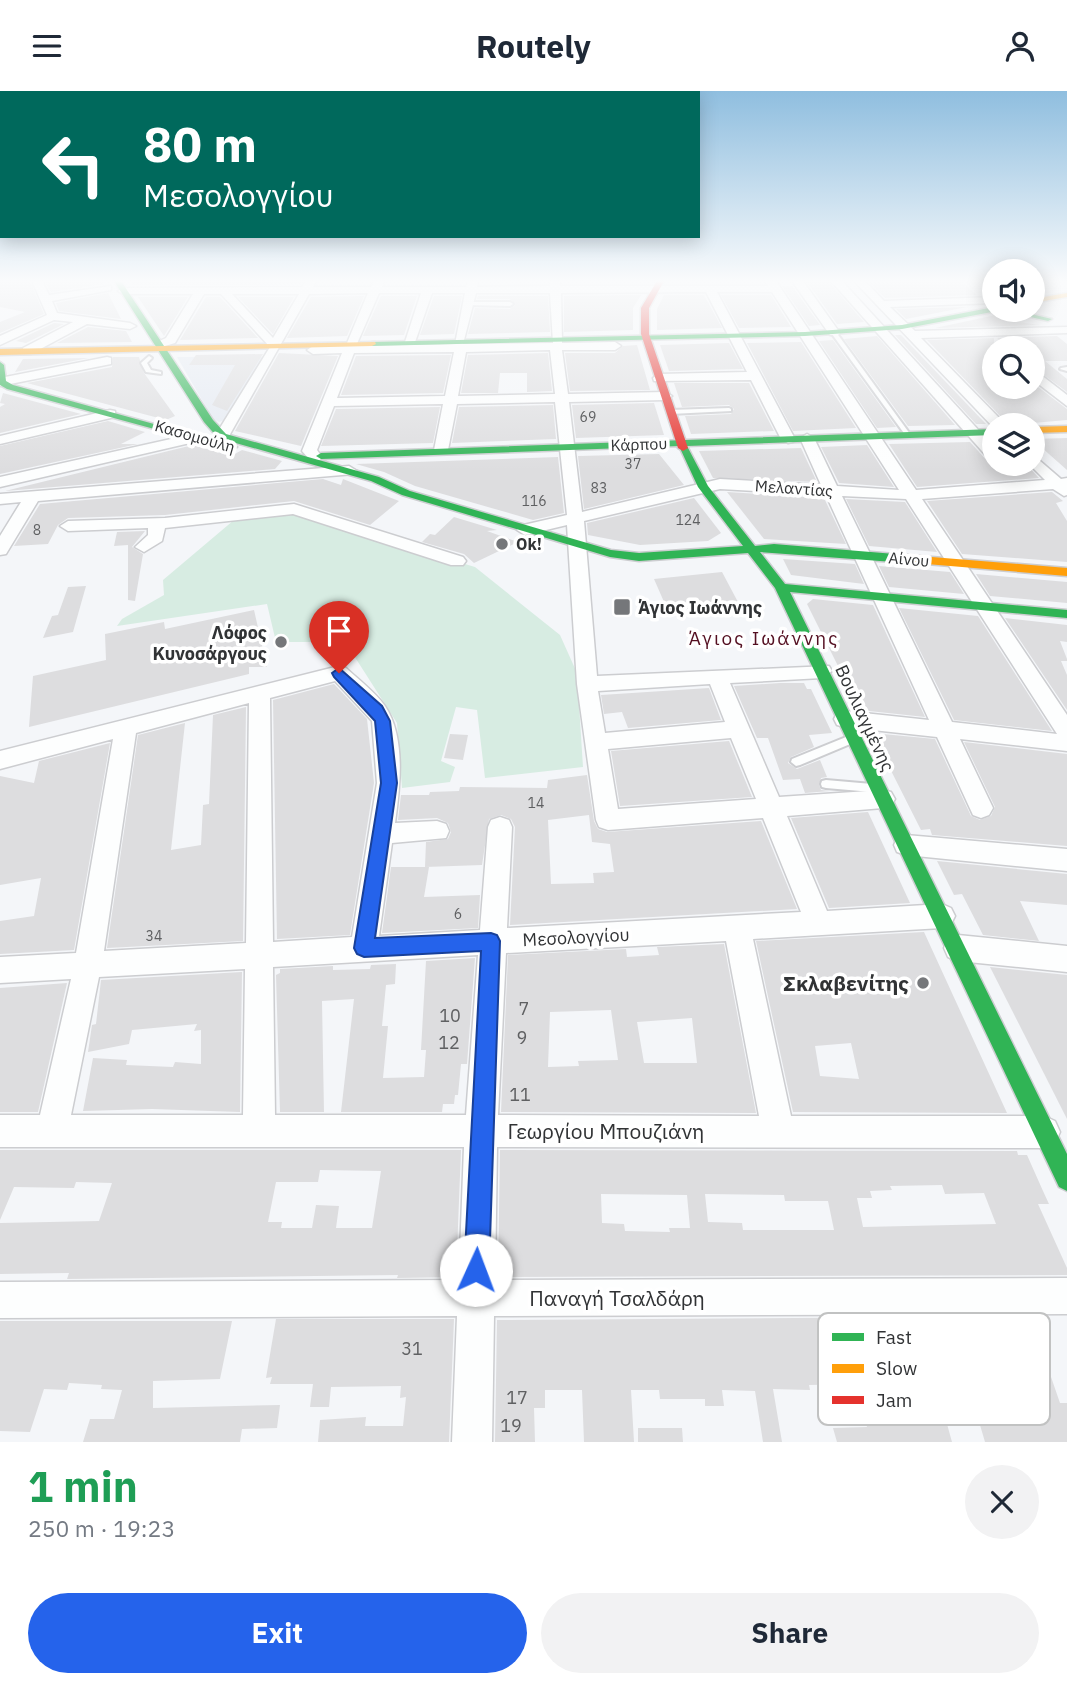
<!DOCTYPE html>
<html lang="en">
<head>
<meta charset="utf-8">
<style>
	:root { --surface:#fff; --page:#f2f2f3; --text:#1f2937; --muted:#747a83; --accent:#2563eb }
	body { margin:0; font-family:"IBM Plex Sans",sans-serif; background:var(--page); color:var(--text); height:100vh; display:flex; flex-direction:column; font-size:26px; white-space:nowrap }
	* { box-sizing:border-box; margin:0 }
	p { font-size:23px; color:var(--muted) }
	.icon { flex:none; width:38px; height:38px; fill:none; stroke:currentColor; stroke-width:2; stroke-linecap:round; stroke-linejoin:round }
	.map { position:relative; height:1351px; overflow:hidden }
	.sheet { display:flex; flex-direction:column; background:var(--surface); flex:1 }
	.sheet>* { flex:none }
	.top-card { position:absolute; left:0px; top:0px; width:700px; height:147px; box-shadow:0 4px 18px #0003; background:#00695c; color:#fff; overflow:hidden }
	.fabs { position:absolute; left:982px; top:168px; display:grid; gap:14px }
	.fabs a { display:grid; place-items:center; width:63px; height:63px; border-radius:50%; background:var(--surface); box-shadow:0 4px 18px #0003; font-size:35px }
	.pin { position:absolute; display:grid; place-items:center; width:60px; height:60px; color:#fff; margin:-72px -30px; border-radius:50% 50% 50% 0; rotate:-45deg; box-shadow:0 0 7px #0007 }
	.pin .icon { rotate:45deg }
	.me { position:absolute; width:77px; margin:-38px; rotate:2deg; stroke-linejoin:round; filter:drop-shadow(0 0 5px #0008) }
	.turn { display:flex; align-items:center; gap:24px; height:147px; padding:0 28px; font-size:32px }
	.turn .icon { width:91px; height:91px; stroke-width:2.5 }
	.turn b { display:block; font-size:49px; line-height:60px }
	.round { display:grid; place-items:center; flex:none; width:74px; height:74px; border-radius:37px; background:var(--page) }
	.summary { display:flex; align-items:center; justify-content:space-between; height:119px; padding:0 28px }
	h1 { font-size:42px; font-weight:700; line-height:52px; color:#1e9e55 }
	.primary-button { display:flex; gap:14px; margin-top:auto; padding:14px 28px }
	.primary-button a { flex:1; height:80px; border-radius:42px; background:var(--accent); color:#fff; font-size:28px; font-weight:700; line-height:80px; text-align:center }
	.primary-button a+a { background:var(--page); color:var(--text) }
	header { display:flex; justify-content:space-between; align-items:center; height:91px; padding:0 28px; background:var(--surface); font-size:32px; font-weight:700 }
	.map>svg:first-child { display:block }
</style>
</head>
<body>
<header><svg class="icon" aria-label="menu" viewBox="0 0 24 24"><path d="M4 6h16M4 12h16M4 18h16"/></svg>Routely<svg class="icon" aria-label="person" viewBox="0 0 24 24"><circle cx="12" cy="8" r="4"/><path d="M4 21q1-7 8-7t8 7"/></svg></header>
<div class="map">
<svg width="1067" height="1351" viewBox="0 0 1067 1351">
	<rect width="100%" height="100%" fill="#f4f6f9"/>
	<polygon fill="#e5eaf2" points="177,266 263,266 229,328 219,331 213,328"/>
	<polygon fill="#d7ece2" points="294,422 475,476 560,544 577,582 583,676 485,687 477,619 456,616 441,670 455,676 450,691 402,697 397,632 351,560 330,551 276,551 267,513 117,535 122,528 164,504 163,489 234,429"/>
	<g fill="#dddddf" fill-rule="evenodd">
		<polygon points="0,190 30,190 44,223 0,242 0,231 25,221 0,216"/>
		<polygon points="45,190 102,190 104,193 51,201"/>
		<polygon points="130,190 303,190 301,193 132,194"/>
		<polygon points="914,190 960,190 977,204 885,207 870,192"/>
		<polygon points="807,191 829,191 864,231 837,233"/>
		<polygon points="782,195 792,195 820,234 809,235"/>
		<polygon points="108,202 121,228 59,220 56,212"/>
		<polygon points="641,204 633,217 633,239 564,241 564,205"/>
		<polygon points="664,204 704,204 722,237 657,239 657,218"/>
		<polygon points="721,204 771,204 791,236 739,237"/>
		<polygon points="364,205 347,245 287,247 311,206"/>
		<polygon points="381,205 417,205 404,244 363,245"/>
		<polygon points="434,205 462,205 454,243 420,244"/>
		<polygon points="478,205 548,205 550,241 468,243 475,217 510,218 515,214 510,208 477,208"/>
		<polygon points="138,206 188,206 164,245"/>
		<polygon points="206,206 220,206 258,247 180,249"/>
		<polygon points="238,206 294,206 273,243"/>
		<polygon points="967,216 906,228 896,218"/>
		<polygon points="996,224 1011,230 1040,234 935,237"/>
		<polygon points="54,232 64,233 26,252 16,250"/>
		<polygon points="88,236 126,240 132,251 57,252"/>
		<polygon points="895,244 901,244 986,333 976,333"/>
		<polygon points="877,245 955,334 908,335 844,248"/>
		<polygon points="1057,245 1067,253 1067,270 1045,270 1067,288 1067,301 1032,275 1032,257 1009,257 997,247"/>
		<polygon points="994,247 994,296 1038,296 1067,318 1067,329 1009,334 927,249"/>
		<polygon points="833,249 896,336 877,337 819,250"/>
		<polygon points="801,251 856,337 793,340 747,252"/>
		<polygon points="729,252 743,278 669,280 660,254"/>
		<polygon points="637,254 650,299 570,300 565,262 615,262 623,255"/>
		<polygon points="279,262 338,265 301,355 235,340"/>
		<polygon points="548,262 552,300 527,301 527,282 500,282 498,302 461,302 468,264"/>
		<polygon points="263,263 227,320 212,314 235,274 189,274 196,264"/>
		<polygon points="451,264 443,302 341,304 356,265"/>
		<polygon points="113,266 139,266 144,282 175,325 166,329 27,292 112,276"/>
		<polygon points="89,267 15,281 23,268"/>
		<polygon points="674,292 749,292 774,340 691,343 685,325 731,323 734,318 729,314 682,316"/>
		<polygon points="3,302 81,323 0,342 0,316 5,313 0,312"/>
		<polygon points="654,312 664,344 576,347 572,314"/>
		<polygon points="553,314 556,348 452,352 459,316"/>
		<polygon points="440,316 433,352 321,355 336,318"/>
		<polygon points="108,330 145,341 121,353 138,353 0,383 0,355"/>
		<polygon points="1067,347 1067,379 1032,348"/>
		<polygon points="970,351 988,371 1026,373 1039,387 917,396 889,353"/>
		<polygon points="193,354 231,365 242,359 282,370 275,378 5,400"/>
		<polygon points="867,354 894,396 839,392 821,356"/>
		<polygon points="801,357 817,391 713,387 699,360"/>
		<polygon points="659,363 684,394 584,418 578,365"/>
		<polygon points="558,366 564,422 533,429 415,395 384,381 356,373"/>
		<polygon points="323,388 341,394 343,388 399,410 370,434 294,410 165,424 68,427 58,434 48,453 14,455 40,413"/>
		<polygon points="727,401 824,407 846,453 764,448"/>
		<polygon points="1052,401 1063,410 1056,412 1067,430 1067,471 962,463 927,410"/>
		<polygon points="694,407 721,442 708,450 640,454 588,444 587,432"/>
		<polygon points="846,408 905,411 937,461 869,455"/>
		<polygon points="454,426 497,439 487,440 518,451 474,472 464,463 422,451 430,443 435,444"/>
		<polygon points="145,440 132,456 143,463 135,510 128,509 128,454 114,455 117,441"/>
		<polygon points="783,468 855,473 864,493 791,484"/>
		<polygon points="879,475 950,481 964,503 889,496"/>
		<polygon points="722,481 739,513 668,520 654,488"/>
		<polygon points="976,483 1067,491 1067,512 990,505"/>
		<polygon points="86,495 73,541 43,547 52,525 58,524 68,496"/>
		<polygon points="813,508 873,514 925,626 860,619 807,513"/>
		<polygon points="899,517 978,525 1052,640 954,629"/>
		<polygon points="254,519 267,576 249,576 249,583 29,636 33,585 106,569 105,543 164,531 165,538"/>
		<polygon points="1005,527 1067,534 1067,551 1060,550 1067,568 1067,570 1061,570 1067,584 1067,619"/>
		<polygon points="780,592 804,592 807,598 811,598 832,642 809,644 814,656 791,666 788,672 797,678 820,669 827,686 821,687 819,694 821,699 830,700 805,702 800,688 783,689 768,647 757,647 734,595"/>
		<polygon points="334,593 367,628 374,692 350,844 277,848 273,609"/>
		<polygon points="709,597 721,629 628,637 622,621 604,623 601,604"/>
		<polygon points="246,616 243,850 107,857 138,644 185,632 171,759 201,754 203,714 209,713 213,624"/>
		<polygon points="872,642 935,648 971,725 980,729 991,725 995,716 964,651 1067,663 1067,755 932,744 930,738 921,739"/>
		<polygon points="450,643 468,644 463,669 444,667"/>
		<polygon points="729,650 752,706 620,715 611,660"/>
		<polygon points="110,652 74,859 0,863 0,830 34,825 41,787 0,794 0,685 34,692 39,670"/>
		<path d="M587,684L594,730L598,738L607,741L761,730L797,818L510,834L515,736L511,728L501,724L489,728L482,774L425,776L426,751L448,748L451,741L448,732L437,727L398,729L401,704H429L430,701L459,700L460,696L547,697L548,689ZM589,724L592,751L610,753L614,781L593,782L594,792L551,793L548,729Z"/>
		<polygon points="868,721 910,812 829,817 791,727"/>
		<polygon points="937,770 1067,783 1067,814 1020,810 1039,850 983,844 962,803 954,804"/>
		<polygon points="391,776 429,776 424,806 480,804 478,837 382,842"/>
		<path d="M924,841L1007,1022L793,1021L756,850ZM851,952L859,988L820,985L815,955Z"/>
		<path d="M724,853L756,1022L501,1021L508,864L626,858L627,866L659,864L657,856ZM611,919L618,969L578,970L579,975L548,976L550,921ZM692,927L697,972H644L637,931Z"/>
		<polygon points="475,867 467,973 461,973 458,1004 455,1004 454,1013 443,1013 442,1021 341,1021 354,908 322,910 324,1021 280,1021 276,884 280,882 280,878 333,875 333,879 370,878 371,874 396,873 395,893 386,894 382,935 388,935 383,987 424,986 426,959 421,959 426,870"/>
		<polygon points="990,876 1067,884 1067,1028"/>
		<polygon points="242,881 240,1021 152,1018 83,1020 93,967 127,969 126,974 173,976 175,971 201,973 201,939 194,940 197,933 132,939 129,953 88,961 92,934 96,933 101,889"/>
		<polygon points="67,892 38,1021 0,1021 0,897"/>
		<path d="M0,1059H461L456,1186L397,1187L398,1184L67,1188L69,1182L0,1183V1132L99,1130L112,1092L76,1091L74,1097L14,1096L0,1129ZM320,1079L381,1080L372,1137H336L339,1115L316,1114L312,1137H281L282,1131H268L276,1091H318Z"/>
		<path d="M500,1059L1017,1060L1018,1064H1027L1043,1100L1049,1113H1038L1067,1177V1184L498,1186ZM942,1094L945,1103L984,1102L996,1133L863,1136L857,1107H872L870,1100L892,1099L890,1095ZM601,1103L687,1104L690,1137H669L670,1141L625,1140L624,1133L602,1132ZM705,1103L784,1104L785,1110H828L834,1139H743L742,1132L708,1131Z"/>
		<polygon points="929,1226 1031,1228 1060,1312 1067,1312 1067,1351 985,1351 980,1334 1010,1334 998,1298 937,1297 952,1351 837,1351 833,1337 867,1336 854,1293 809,1294 810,1299 773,1298 782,1351 763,1351 755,1300 722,1299 724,1315 705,1315 705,1308 660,1308 659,1299 631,1299 634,1351 584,1351 582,1299 545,1299 545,1317 534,1317 535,1351 495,1351 497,1229"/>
		<polygon points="276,1228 454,1228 449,1351 318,1351 320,1329 366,1326 365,1335 403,1335 406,1306 400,1307 401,1295 331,1296 329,1316 310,1316 313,1293 270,1293 272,1286 266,1287"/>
		<polygon points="0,1230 232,1230 220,1288 153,1290 153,1317 280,1314 277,1337 242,1338 240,1351 83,1351 90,1328 114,1328 122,1299 101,1298 102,1294 69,1292 67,1299 44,1298 30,1341 0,1340"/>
		<polygon points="638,1337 682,1337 683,1351 638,1351"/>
	</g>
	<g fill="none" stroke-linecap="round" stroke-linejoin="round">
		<g stroke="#cccdd0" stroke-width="4">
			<g id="lane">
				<polygon points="469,211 510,211 513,213 510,215 467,214"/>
				<polygon points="832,241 836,241 910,343 910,345 906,345 832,243"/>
				<polygon points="149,265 152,267 147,272 151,279 161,281 161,283 146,281 141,272"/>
				<polygon points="1067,276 1067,280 1060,278 1061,277"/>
				<polygon points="729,317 731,318 731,320 670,323 667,321 670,319"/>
				<polygon points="851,644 855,645 856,648 855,651 800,674 796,675 791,671 792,668"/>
				<polygon points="826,689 872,693 876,694 877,697 876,700 872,701 826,697 822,696 821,693 822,690"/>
			</g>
		</g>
		<g stroke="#cccdd0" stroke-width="3">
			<g id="street">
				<polygon points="32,190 42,190 49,204 111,195 111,199 52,210 57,222 130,232 136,235 130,238 87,233 31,263 23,263 23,257 73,231 54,229 0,254 0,245 47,224"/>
				<path d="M306,190H316L313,196H371L374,190H384L382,196H466L468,190H478L477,196L550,195V190H560V195H768L765,190H776L916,399L1045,389L1029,373H1032V363L1061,388L1067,387V404L1064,405L1053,398L922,408L1067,624V660L960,648L993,717L989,724L981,727L973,724L937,646L845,636L837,634L834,628L837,622L845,620L929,629L826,404L720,398L584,430L597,585L829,575L832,580L822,587L730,592L779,706L883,699L891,701L895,708L891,715L883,717L787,725L827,820L942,813L951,817L955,825L951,833L942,837L753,848L791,1025H1044L1055,1030L1060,1041L1055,1052L1044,1057L497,1056L495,1189L1067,1187V1223L494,1225L492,1351H452L457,1225L0,1227V1191L459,1189L464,1056H0V1024H40L71,888L0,892V866L76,862L113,648L0,678V660L339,575L346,577C359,589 375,601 385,615C406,646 400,696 395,732L437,730L446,733L449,740L446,747L392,752L379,845L480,839L488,736L491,729L500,726L509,729L512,736L507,837L801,821L763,727L608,739L599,736L596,729L577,593L567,434L525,444L517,439L519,435L567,424L555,311L457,313L448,359L441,363L434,359L443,313L334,315L317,359L322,366L320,369H310L302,360L342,262L313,263L307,259L313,255H349L347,252L368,202L309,203L229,345L217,348L215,345L270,256L221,203H204L175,252L155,258V252L166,247L193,203H123L118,200L123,197L302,196ZM706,201L747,281L659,283L653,287L654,290L751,289L781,348L788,352L793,351L795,348L717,201H772L899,399L837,395L814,347L807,343L800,347L821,394L720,388L582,421L569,311L665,309L672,305L665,301L568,303L562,259H615L621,255L615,251L562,252L561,202ZM379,202H421L404,254L356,255ZM432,202H465L455,253L414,254ZM476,202H550L553,252L463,253ZM232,203H299L273,247ZM550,259L555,303L458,305L466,261ZM454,261L445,305L337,307L354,262ZM842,405L906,408L1057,643L952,631ZM335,590L372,630L377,692L352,846L273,851L270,607ZM710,593L725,631L605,642L598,600ZM249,612L246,852L104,860L136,642ZM731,647L756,708L618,718L608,658ZM726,850L759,1025L498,1024L506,862ZM478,864L466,1024H275L273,876ZM245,878L243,1024H71L99,886Z"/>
				<polygon points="792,190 803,190 840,242 838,244 830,244"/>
				<polygon points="831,190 842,190 994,356 994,369 989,368"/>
				<polygon points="854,190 865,190 884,210 994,206 994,212 890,216 915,240 1067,236 1067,242 921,247 1006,334 994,334 994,337"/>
				<polygon points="107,266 111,267 111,273 0,295 0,287"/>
				<polygon points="1032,277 1067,304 1067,315 1032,288"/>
				<polygon points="110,319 115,320 115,326 0,353 0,345"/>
				<polygon points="198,342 205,346 203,349 0,396 0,386"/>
				<polygon points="349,375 357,380 354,383 38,410 6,463 0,464 0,445 21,411 0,413 0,403"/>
				<polygon points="294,413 463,466 466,470 463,474 451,474 293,423 165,437 162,450 144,461 135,456 148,444 148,437 68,440 60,435 68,430 165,427"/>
				<polygon points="906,744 1067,758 1067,780 906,764 897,761 894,754 897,747"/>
				<polygon points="958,844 1067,855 1067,881 958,870 948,866 944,857 948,848"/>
			</g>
		</g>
		<g stroke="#cccdd0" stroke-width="3">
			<g id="fast">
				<polygon points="114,190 121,190 213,329 226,343 379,386 410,400 611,459 639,462 743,455 698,396 679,355 321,368 316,365 321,362 994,338 994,344 687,355 708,395 755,455 774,453 907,464 913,468 907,472 760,461 785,493 1067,519 1067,527 790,501 1067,1063 1067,1100 1059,1096 775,497 748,462 639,470 610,466 402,404 371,390 218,347 204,331"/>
				<polygon points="994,216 997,220 902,238 805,245 372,255 368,253 372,251 805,241 902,234"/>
				<polygon points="1000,219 1014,219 1052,228 1048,230"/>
				<polygon points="0,271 4,274 6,290 13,294 237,356 228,358 7,298 0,294"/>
			</g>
		</g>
		<g stroke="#cccdd0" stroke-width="3">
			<g id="slow">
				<polygon points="1067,202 1067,206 1032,212 1032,208"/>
				<polygon points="375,251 376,253 372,255 0,264 0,258"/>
				<polygon points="1067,335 1067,341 1032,342 1032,336"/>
				<polygon points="907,464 1067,477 1067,485 903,471 903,465"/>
			</g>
		</g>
		<g stroke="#cccdd0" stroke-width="3">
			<polygon id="jam" points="657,190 664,190 649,217 649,243 688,357 683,360 678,357 641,243 641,217"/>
		</g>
		<use href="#lane" fill="#fdfefe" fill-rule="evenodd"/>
		<use href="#street" fill="#fdfefe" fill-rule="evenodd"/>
		<use href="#fast" fill="#30b455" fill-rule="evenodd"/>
		<use href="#slow" fill="#ff9f0a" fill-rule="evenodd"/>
		<use href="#jam" fill="#e5322d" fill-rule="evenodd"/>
	</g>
	<linearGradient id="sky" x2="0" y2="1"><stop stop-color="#8fbedf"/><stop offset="0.5" stop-color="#fafbfc"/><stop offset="1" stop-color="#fafbfc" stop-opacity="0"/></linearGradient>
	<rect width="1067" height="380" fill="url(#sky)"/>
	<polygon fill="#2563eb" stroke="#184099" stroke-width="2" points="339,577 382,615 390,630 397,692 375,847 491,842 497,844 500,850 489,1179 485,1188 476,1192 468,1188 464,1179 481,860 364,866 357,863 354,857 381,692 375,630 334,586 332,582"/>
	<g fill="#75777a" stroke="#fff" stroke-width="2.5">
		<circle cx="502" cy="453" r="7"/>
		<rect x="613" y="507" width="18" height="18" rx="3.5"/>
		<circle cx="281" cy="551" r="7"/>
		<circle cx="923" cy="892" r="7"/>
	</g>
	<g text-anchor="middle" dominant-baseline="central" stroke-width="7" stroke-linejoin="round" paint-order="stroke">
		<g font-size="14" fill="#5f6062">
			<text x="588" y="326">69</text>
			<text x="633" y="373">37</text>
			<text x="599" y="397">83</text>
			<text x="534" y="410">116</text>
			<text x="688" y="429">124</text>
			<text x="37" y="439">8</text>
			<text x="536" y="712">14</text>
			<text x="458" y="823">6</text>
			<text x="154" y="845">34</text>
		</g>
		<g font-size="16" fill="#313335" stroke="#fff">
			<text transform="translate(195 345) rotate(16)">Κασομούλη</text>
			<text transform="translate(639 353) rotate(-2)">Κάρπου</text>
			<text transform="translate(794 397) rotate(4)">Μελαντίας</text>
			<text transform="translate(909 468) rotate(5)">Αίνου</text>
		</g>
		<g font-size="16" font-weight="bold" fill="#313335" stroke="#fff" text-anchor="start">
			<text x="516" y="453">Ok!</text>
		</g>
		<g font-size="18" font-weight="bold" fill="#313335" stroke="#fff" text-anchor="start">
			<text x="638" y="516">Άγιος Ιωάννης</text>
			<text x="267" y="541" text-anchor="end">Λόφος<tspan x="267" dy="21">Κυνοσάργους</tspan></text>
		</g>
		<g font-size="18" fill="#313335" stroke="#fff">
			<text transform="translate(865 627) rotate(65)">Βουλιαγμένης</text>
			<text transform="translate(576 846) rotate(-3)">Μεσολογγίου</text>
		</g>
		<g font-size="18" fill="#5f6062">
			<text x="524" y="917">7</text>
			<text x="450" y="924">10</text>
			<text x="522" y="946">9</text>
			<text x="449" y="951">12</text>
			<text x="520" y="1003">11</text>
			<text x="412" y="1257">31</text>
			<text x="517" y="1306">17</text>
			<text x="511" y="1334">19</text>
		</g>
		<g font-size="19" letter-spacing="2" fill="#540f21" stroke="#fff">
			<text x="764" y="547">Άγιος Ιωάννης</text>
		</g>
		<g font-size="21" font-weight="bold" fill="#313335" stroke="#fff" text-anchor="end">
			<text x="909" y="892">Σκλαβενίτης</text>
		</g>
		<g font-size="21" fill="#313335" stroke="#fff">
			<text x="606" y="1040">Γεωργίου Μπουζιάνη</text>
			<text x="617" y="1207">Παναγή Τσαλδάρη</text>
		</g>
	</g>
	<rect x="818" y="1222" width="232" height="112" rx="10" fill="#fff" stroke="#c1c2c2" stroke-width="2"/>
	<rect x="832" y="1242" width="32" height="8" fill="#30b455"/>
	<rect x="832" y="1273" width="32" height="9" fill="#ff9f0a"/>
	<rect x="832" y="1305" width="32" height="8" fill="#e5322d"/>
	<g font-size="19" fill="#313335">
		<text x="876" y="1253">Fast</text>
		<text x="876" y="1284">Slow</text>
		<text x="876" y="1316">Jam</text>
	</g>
</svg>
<div class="fabs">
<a><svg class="icon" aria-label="sound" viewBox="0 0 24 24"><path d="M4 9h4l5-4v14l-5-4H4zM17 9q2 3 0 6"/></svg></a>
<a><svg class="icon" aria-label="search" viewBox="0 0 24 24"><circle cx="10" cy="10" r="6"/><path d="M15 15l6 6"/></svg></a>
<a><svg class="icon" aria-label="layers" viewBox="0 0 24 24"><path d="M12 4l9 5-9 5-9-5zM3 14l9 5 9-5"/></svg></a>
</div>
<div class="pin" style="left:339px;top:582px;background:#d93025"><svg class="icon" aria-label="arrive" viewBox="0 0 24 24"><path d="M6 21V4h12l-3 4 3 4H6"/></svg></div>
<svg class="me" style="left:476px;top:1179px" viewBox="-20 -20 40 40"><circle r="19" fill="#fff"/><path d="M0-13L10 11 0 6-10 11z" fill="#2563eb"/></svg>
<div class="top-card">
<div class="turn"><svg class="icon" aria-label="left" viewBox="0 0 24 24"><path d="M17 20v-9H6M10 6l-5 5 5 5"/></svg><div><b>80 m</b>Μεσολογγίου</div></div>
</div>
</div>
<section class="sheet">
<div class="summary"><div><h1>1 min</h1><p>250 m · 19:23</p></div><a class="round"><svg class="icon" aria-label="close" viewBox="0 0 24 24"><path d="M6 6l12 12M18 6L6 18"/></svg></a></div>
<div class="primary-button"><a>Exit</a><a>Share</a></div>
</section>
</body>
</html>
